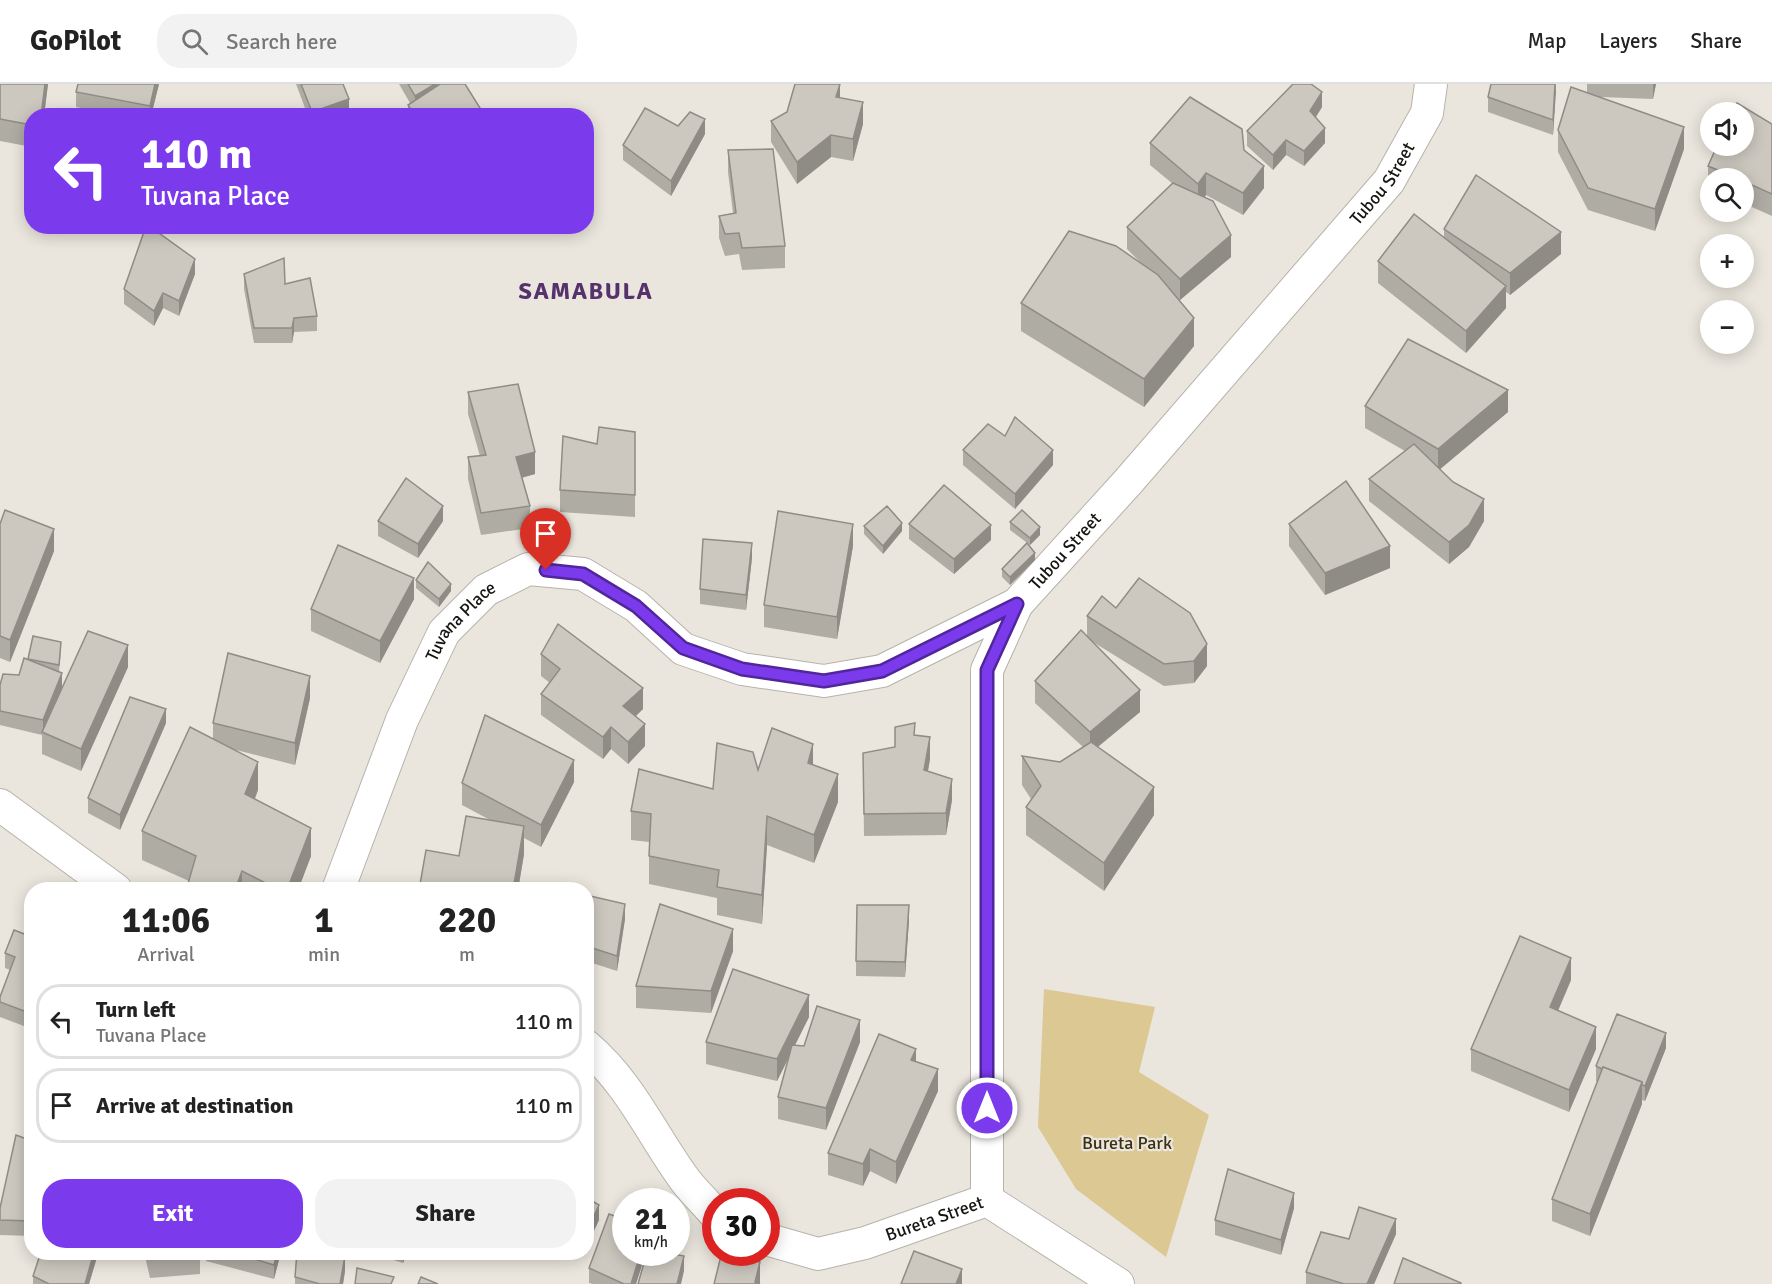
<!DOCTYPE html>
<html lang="en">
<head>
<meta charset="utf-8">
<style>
	:root { --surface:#fff; --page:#f2f2f2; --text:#222; --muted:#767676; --line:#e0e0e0; --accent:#7c3aed }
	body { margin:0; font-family:Signika,sans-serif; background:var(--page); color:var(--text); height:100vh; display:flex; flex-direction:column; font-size:22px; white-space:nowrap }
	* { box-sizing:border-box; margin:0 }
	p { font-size:20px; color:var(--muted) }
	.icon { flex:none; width:33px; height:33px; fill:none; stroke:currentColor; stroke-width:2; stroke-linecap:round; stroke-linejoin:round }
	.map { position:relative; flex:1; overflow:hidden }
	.details { position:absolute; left:24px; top:798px; width:570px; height:378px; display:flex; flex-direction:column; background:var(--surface); border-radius:24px; box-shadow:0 3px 15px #0003 }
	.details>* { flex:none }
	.banner { position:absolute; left:24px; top:24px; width:570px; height:126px; border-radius:24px; box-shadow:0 3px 15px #0003; background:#7c3aed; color:#fff; overflow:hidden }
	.buttons { position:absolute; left:1700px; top:18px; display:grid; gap:12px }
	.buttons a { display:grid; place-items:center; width:54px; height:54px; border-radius:50%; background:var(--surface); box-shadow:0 3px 15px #0003; font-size:30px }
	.speed { position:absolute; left:612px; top:1104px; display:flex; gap:12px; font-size:30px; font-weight:700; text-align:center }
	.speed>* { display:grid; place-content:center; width:78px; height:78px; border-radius:50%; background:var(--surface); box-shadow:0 3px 15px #0003; line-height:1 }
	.speed small { font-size:15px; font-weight:400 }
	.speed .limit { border:9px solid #d22; background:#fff; color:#111 }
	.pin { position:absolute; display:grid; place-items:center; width:51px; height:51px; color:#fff; margin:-62px -26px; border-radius:50% 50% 50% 0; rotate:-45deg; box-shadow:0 0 6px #0007 }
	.pin .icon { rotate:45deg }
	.me { position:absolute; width:66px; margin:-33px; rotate:0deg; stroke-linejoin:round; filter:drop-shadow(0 0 4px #0008) }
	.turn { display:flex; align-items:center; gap:21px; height:126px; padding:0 18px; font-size:27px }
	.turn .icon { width:78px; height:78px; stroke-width:2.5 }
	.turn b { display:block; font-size:42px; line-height:51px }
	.eta { display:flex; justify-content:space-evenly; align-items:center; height:102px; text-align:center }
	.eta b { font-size:36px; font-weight:800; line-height:42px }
	.button { display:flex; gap:12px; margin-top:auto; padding:12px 18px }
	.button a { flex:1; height:69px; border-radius:24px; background:var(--accent); color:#fff; font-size:24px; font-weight:800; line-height:69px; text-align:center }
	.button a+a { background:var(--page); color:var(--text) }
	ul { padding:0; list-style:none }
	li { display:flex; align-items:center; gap:18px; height:75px; margin:0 12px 9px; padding:0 6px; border:3px solid var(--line); border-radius:24px }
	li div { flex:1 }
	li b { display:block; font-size:22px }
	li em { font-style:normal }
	header { display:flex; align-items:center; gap:36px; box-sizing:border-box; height:84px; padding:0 30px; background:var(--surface); border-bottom:2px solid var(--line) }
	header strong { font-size:28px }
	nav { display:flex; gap:33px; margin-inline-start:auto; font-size:21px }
	.search { width:420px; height:54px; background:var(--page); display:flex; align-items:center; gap:15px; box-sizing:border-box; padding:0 21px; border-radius:24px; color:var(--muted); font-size:22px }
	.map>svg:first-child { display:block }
</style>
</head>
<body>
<header>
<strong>GoPilot</strong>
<div class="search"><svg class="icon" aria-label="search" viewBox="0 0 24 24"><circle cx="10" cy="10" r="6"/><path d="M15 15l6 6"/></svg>Search here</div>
<nav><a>Map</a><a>Layers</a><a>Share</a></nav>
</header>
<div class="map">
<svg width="1772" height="1200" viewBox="0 0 1772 1200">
	<rect width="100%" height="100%" fill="#eae6dd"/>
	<polygon fill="#dcc893" points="1044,905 1155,923 1139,988 1209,1031 1166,1173 1076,1105 1038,1043"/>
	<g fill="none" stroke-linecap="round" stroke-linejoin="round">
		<g stroke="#b7b3ab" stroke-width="34">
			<g id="street">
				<polyline points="0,721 116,806"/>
				<path id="s1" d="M338,806L402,636L444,548L486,506L528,485L583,490L636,522L683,565L742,585L824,597L882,587L1017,520"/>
				<path d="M586,962C630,999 652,1051 685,1096C694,1108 706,1119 716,1131"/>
				<path id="s2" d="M987,1116V586L1017,520L1127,399L1389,97L1427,29L1431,0"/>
				<polyline points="987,1116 1118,1200"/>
				<path id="s3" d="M766,1155L818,1170L865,1159L987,1116"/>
			</g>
		</g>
		<use href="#street" stroke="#fff" stroke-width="32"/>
	</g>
	<g fill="#afaca4">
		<polygon points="0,0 48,0 44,32 32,32 32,63 0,57"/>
		<polygon points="78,0 159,0 151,32 120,32 76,23 76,8"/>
		<polygon points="296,0 343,0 349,30 345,32 308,32"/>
		<polygon points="399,0 465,0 485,32 408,32 408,21 410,19"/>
		<polygon points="1556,0 1553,51 1488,28 1488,13"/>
		<polygon points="1587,0 1656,0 1653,15 1601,13 1684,65 1655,147 1588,126 1558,68 1558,46 1587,8"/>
		<polygon points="840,13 863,40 853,77 831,73 797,100 771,58 771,37"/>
		<polygon points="1322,23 1316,33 1325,59 1304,82 1286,71 1273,86 1247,62 1247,47"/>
		<polygon points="1772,40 1772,132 1743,119 1743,94 1710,94 1710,104 1708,103 1708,82"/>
		<polygon points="678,42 705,50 671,112 623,76 623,61"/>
		<polygon points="1150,59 1244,66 1264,104 1243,131 1206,111 1205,113 1231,173 1180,216 1194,262 1144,323 1021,247 1021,219 1142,180 1127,165 1127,143 1173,100 1150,81"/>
		<polygon points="728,66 785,162 785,184 742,186 739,170 725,172 719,154 719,132 733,129 728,88"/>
		<polygon points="1444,145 1561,170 1510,211 1506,208 1506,224 1466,269 1378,199 1378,177 1444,153"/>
		<polygon points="195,190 179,232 163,224 154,242 124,220 124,205"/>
		<polygon points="244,190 285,200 317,232 317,247 294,248 292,259 254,259 244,205"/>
		<polygon points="468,308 535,390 522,394 530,422 530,444 481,451 468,395 468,373 480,372 468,330"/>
		<polygon points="1365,322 1508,328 1440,385 1484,437 1469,463 1449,480 1369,417 1369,395 1405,367 1365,344"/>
		<polygon points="635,348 635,433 560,428 560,406 597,360"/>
		<polygon points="1005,352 1053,381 1015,425 963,381 963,366"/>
		<polygon points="378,437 443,437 418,474 378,452"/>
		<polygon points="1010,438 1040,451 1030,461 1010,446"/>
		<polygon points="0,440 54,467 10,578 0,574"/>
		<polygon points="909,440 991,456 954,490 909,455"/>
		<polygon points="1289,440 1390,484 1325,511 1289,462"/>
		<polygon points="864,442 902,447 883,470 864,450"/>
		<polygon points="853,462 837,555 764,543 764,521"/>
		<polygon points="752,474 746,526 700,520 700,505"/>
		<polygon points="1035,476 1010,501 1002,493 1002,485"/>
		<polygon points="416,496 451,507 439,523 416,504"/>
		<polygon points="414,515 380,579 311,547 311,525"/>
		<polygon points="1116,524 1207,582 1194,599 1164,602 1093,558 1140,628 1098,663 1154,731 1104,807 1026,751 1026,723 1031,715 1022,701 1022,672 1060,678 1083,663 1035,619 1035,597 1087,552 1087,532"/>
		<polygon points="33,552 61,566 59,588 62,604 128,583 81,687 42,670 42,651 0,641 0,601 19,591 28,576"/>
		<polygon points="541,570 643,625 636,632 645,662 628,680 611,665 603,675 541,631 541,610 550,599 541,592"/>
		<polygon points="310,614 295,681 236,666 258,706 255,715 311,772 298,806 187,806 189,797 142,776 142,747 213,654 213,639"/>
		<polygon points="166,639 120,746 88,729 88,714"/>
		<polygon points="895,643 915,651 930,675 928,687 952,716 946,751 864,752 863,669 895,663"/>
		<polygon points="813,681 838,718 814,779 767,761 762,840 717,831 717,814 649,800 649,758 631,756 631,727 713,705 758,686"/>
		<polygon points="574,698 541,763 524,754 524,770 518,806 419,806 459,772 490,736 462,721 462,699"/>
		<polygon points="586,811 625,835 617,887 586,877"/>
		<polygon points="909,836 905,893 856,892 856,877"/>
		<polygon points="32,853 32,945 0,933 0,913 10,886 5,884 5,869"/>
		<polygon points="733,867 711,929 636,924 636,902"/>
		<polygon points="1571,896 1558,927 1596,965 1569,1028 1471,987 1471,965"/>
		<polygon points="809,933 795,961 804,962 860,958 826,1046 778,1035 778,1013 789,973 777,997 706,980 706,958"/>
		<polygon points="1666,964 1645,1017 1642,1016 1642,1020 1590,1152 1552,1137 1552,1115 1597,998 1596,997 1596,982"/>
		<polygon points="32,976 32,1016 25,1014 25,1000"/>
		<polygon points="916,978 938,1007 896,1100 870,1087 863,1102 828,1091 828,1069"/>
		<polygon points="32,1057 32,1152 0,1151 0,1124"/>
		<polygon points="586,1113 599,1136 590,1155 586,1154"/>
		<polygon points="1294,1124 1281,1171 1215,1151 1215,1136"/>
		<polygon points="1396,1150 1374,1200 1306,1200 1306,1188 1349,1155"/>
		<polygon points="97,1168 97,1173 89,1200 33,1200 33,1192"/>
		<polygon points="144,1168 200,1168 200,1190 150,1194"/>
		<polygon points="206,1168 281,1168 274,1195 206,1177"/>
		<polygon points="367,1168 407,1168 403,1179"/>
		<polygon points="460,1168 491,1168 490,1173"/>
		<polygon points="626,1168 646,1168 636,1200 593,1200 589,1199 589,1184"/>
		<polygon points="345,1187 343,1200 295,1200 295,1193"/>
	</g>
	<g fill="#8f8c86">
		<polygon points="45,0 48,0 44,32 41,32"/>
		<polygon points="155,0 159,0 151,32 150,32 150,22"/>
		<polygon points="435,0 459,0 415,27 415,12"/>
		<polygon points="840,0 840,21 836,13"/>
		<polygon points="1555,0 1556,8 1553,51 1553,36"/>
		<polygon points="1653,0 1656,0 1653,15"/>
		<polygon points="1322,8 1322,23 1310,42 1310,27"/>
		<polygon points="349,15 349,30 345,32 312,32 312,28"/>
		<polygon points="863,18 863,40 853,77 853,55"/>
		<polygon points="705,35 705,50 671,112 671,97"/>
		<polygon points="1684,43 1684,65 1655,147 1655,125"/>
		<polygon points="1325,44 1325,59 1304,82 1304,67"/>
		<polygon points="831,51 831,73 797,100 797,78"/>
		<polygon points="1286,56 1286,71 1273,86 1273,71"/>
		<polygon points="1264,82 1264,104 1243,131 1243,109"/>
		<polygon points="1206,89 1206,111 1198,122 1198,100"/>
		<polygon points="1561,148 1561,170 1510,211 1510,189"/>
		<polygon points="1231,151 1231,173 1180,216 1180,195"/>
		<polygon points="195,175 195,190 179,232 179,217"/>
		<polygon points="1506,202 1506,224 1466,269 1466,247"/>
		<polygon points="163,209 163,224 154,242 154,227"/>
		<polygon points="294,234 294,248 292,259 292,244"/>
		<polygon points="1194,234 1194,262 1144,323 1144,295"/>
		<polygon points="1508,306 1508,328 1438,387 1438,365"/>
		<polygon points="1053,366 1053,381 1015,425 1015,410"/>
		<polygon points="535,368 535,390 516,395 516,373"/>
		<polygon points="1484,415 1484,437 1469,463 1449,480 1449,458"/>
		<polygon points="443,422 443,437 418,474 418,460"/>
		<polygon points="902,439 902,447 883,470 883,462"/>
		<polygon points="853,440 853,462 837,555 837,533"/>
		<polygon points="991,441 991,456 954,490 954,475"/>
		<polygon points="1040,443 1040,451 1030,461 1030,454"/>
		<polygon points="54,445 54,467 10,578 10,556"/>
		<polygon points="752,459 752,474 746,526 746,511"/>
		<polygon points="1390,462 1390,484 1325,511 1325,489"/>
		<polygon points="1035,469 1035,476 1010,501 1010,493"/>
		<polygon points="414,494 414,515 380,579 380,557"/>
		<polygon points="451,500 451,507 439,523 439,515"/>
		<polygon points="1207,560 1207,582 1194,599 1194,577"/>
		<polygon points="128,561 128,583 81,687 81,665"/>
		<polygon points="62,589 62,604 43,648 43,636"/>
		<polygon points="310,592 310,614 295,681 295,659"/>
		<polygon points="643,604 643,625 623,644 623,622"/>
		<polygon points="1140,606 1140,628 1090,669 1090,648"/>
		<polygon points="166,625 166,639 120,746 120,731"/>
		<polygon points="645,640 645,662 628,680 628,658"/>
		<polygon points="611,643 611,665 603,675 603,653"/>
		<polygon points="930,653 930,675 924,708 924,686"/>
		<polygon points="813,660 813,688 808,679"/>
		<polygon points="574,676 574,698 541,763 541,741"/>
		<polygon points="258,678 258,706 245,738 245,710"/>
		<polygon points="838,690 838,718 814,779 814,751"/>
		<polygon points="952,695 952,716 946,751 946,729"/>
		<polygon points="1154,703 1154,731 1104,807 1104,779"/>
		<polygon points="767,732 767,761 762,840 762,811"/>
		<polygon points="524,742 524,770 518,806 513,806"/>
		<polygon points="311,744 311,772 298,806 287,806"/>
		<polygon points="242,787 242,806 235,806"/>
		<polygon points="625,820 625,835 617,887 617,872"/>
		<polygon points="909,821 909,836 905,893 905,878"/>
		<polygon points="733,845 733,867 711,929 711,907"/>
		<polygon points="1571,874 1571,896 1550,945 1550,923"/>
		<polygon points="809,911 809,933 777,997 777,975"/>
		<polygon points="860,936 860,958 826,1046 826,1024"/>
		<polygon points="1596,943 1596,965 1569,1028 1569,1006"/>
		<polygon points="1666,949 1666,964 1645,1017 1645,1002"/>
		<polygon points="916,965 916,986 911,976"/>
		<polygon points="938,985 938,1007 896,1100 896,1078"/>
		<polygon points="1642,998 1642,1020 1590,1152 1590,1130"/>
		<polygon points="870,1065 870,1087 863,1102 863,1080"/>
		<polygon points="1294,1109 1294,1124 1281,1171 1281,1156"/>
		<polygon points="599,1121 599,1136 590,1155 590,1140"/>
		<polygon points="1396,1135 1396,1150 1374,1200 1367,1200"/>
		<polygon points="94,1168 97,1168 97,1173 89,1200 85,1200"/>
		<polygon points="277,1168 281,1168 274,1195 274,1181"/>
		<polygon points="403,1168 407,1168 403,1179"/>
		<polygon points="641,1168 646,1168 636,1200 631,1200"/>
		<polygon points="345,1172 345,1187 343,1200 340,1200"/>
		<polygon points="684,1172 684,1187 681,1200 677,1200"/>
		<polygon points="760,1178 760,1200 755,1200"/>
		<polygon points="962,1185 962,1200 956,1200"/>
	</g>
	<g fill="#ccc8bf" stroke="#8f8c86" stroke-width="1.5">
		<polygon points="0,0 45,0 41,32 32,32 32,41 0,35"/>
		<polygon points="78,0 155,0 150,22 76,8"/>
		<polygon points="301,0 343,0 349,15 312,28"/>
		<polygon points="408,0 435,0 415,12"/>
		<polygon points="440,0 465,0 485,32 415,32 408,21"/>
		<polygon points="795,0 840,0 836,13 863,18 853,55 831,51 797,78 771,37 787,28"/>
		<polygon points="1293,0 1311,0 1322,8 1310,27 1325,44 1304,67 1286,56 1273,71 1247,47"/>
		<polygon points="1491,0 1555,0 1553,36 1488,13"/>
		<polygon points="1571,3 1684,43 1655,125 1588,104 1558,46"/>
		<polygon points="1190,13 1242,45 1244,66 1264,82 1243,109 1206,89 1198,100 1150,59"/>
		<polygon points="1737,19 1772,40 1772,110 1743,97 1743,94 1737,94 1708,82 1717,62 1743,62 1743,28 1733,28"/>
		<polygon points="645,24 678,42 690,28 705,35 671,97 623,61"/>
		<polygon points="773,65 785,162 742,164 739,149 725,150 719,132 736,129 728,66"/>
		<polygon points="1476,91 1561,148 1510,189 1444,145"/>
		<polygon points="1173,99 1213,117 1231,151 1180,195 1127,143"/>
		<polygon points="1414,130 1506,202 1466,247 1378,177"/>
		<polygon points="146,142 149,142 195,175 179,217 163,209 154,227 124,205"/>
		<polygon points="1069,147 1116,162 1158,191 1194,234 1144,295 1021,219"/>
		<polygon points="284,174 285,200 310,194 317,232 294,234 292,244 254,244 244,190"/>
		<polygon points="1408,255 1508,306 1438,365 1365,322"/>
		<polygon points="518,300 535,368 516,373 530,422 481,429 468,373 486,371 468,308"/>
		<polygon points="1015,333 1053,366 1015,410 963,366 988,340 1005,352"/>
		<polygon points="599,343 635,348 635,411 560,406 563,352 597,360"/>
		<polygon points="1414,360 1453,398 1484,415 1469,441 1449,458 1369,395"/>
		<polygon points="406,394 443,422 418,460 378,437"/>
		<polygon points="1346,397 1390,462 1325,489 1289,440"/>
		<polygon points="944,401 991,441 954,475 909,440"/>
		<polygon points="887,422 902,439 883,462 864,442"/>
		<polygon points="5,426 54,445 10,556 0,552 0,440"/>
		<polygon points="1022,426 1040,443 1030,454 1010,438"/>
		<polygon points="778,427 853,440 837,533 764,521"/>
		<polygon points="703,455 752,459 746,511 700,505"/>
		<polygon points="1027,459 1035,469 1010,493 1002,485"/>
		<polygon points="338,461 414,494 380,557 311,525"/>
		<polygon points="428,478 451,500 439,515 416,496"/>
		<polygon points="1139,494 1190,529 1207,560 1194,577 1164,580 1087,532 1102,512 1116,524"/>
		<polygon points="558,540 643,604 623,622 645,640 628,658 611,643 603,653 541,610 560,585 541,570"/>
		<polygon points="1081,546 1140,606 1090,648 1035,597"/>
		<polygon points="88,547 128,561 81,665 42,648"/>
		<polygon points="33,552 61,558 59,581 28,575"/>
		<polygon points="228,569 310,592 295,659 213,639"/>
		<polygon points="24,574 62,589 43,636 0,627 0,601 3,590 19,591"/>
		<polygon points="130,613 166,625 120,731 88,714"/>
		<polygon points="485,631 574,676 541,741 462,699"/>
		<polygon points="915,639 914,651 930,653 924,686 952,695 946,729 864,730 863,669 895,663 895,643"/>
		<polygon points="190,643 258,678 245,710 311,744 287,806 279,806 242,787 235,806 193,806 187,803 196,772 142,747"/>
		<polygon points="772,644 813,660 808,679 838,690 814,751 767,732 762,811 717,803 719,786 649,772 651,730 631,727 639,685 713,705 717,659 753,668 758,686"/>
		<polygon points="1091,658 1154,703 1104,779 1026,723 1041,702 1022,672 1060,678"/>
		<polygon points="466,732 524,742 513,806 419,806 426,766 459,772"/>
		<polygon points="586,811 625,820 617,872 586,862"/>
		<polygon points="660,820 733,845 711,907 636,902"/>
		<polygon points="857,821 909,821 905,878 856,877"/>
		<polygon points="14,846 32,853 32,930 0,918 0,913 15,873 5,869"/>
		<polygon points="1520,852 1571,874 1550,923 1596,943 1569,1006 1471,965"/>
		<polygon points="733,885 809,911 777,975 706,958"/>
		<polygon points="817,922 860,936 826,1024 778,1013 792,961 804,962"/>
		<polygon points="1617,930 1666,949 1645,1002 1642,1001 1642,998 1603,983 1602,985 1596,982"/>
		<polygon points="879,950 916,965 911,976 938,985 896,1078 870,1065 863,1080 828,1069"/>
		<polygon points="32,976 32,1001 25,1000"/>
		<polygon points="1603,983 1642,998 1590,1130 1552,1115"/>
		<polygon points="16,1051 32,1057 32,1137 0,1136 0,1124"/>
		<polygon points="1228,1085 1294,1109 1281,1156 1215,1136"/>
		<polygon points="586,1113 599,1121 590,1140 586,1139"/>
		<polygon points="1359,1123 1396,1135 1367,1200 1344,1200 1306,1188 1321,1148 1349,1155"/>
		<polygon points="609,1130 626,1136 626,1168 641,1168 631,1200 624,1200 589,1184"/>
		<polygon points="914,1167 962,1185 956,1200 901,1200"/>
		<polygon points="41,1168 94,1168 85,1200 49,1200 33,1192"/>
		<polygon points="150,1168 199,1168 150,1172"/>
		<polygon points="231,1168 277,1168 274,1181"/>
		<polygon points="297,1168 333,1168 345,1172 340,1200 320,1200 295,1193"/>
		<polygon points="647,1168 663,1168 684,1172 677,1200 638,1200"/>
		<polygon points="722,1168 760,1178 755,1198 760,1200 714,1200"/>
		<polygon points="1403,1174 1461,1199 1461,1200 1394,1200"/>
		<polygon points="357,1184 394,1193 391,1200 355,1200"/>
		<polygon points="421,1193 438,1200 418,1200"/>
	</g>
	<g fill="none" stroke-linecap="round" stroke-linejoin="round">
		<g stroke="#51269a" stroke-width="15">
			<polyline id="route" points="546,486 583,490 636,522 683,564 742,585 824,597 882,587 1017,520 987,586 987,1024"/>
		</g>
		<use href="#route" stroke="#7c3aed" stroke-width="10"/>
	</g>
	<g text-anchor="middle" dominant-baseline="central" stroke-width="4.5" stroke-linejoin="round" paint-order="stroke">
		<g font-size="18" fill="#161512" stroke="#eae6dd">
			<text stroke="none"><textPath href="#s2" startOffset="1160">Tubou Street</textPath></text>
			<text stroke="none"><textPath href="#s2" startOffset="674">Tubou Street</textPath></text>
			<text stroke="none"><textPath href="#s1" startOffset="298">Tuvana Place</textPath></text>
			<text stroke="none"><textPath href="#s3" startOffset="176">Bureta Street</textPath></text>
		</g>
		<g font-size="18" fill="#3b3012" stroke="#eae6dd">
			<text x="1127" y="1059">Bureta Park</text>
		</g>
		<g font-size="24" font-weight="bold" letter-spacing="1.5" fill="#55326b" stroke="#eae6dd">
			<text x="586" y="207">SAMABULA</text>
		</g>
	</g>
</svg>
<div class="buttons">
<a><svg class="icon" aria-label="sound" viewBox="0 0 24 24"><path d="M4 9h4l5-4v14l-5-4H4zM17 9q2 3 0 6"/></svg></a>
<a><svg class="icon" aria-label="search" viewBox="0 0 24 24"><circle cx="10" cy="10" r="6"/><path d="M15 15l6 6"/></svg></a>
<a>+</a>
<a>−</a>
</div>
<div class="speed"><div>21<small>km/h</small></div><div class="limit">30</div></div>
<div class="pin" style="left:546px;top:486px;background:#d93025"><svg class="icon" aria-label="arrive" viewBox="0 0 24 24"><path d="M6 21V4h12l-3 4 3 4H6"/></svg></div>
<svg class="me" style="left:987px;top:1024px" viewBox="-20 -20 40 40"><circle r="17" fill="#7c3aed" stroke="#fff" stroke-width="3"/><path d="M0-11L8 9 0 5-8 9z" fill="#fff"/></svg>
<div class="banner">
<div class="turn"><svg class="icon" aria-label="left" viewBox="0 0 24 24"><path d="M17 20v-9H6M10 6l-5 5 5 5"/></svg><div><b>110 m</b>Tuvana Place</div></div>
</div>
<section class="details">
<div class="eta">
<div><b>11:06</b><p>Arrival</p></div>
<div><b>1</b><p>min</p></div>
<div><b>220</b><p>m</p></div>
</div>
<ul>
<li><svg class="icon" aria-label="left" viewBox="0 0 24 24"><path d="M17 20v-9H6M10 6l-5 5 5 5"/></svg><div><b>Turn left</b><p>Tuvana Place</p></div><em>110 m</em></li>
<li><svg class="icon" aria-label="arrive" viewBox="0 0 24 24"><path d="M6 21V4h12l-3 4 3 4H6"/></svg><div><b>Arrive at destination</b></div><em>110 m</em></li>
</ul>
<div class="button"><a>Exit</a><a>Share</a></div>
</section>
</div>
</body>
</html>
